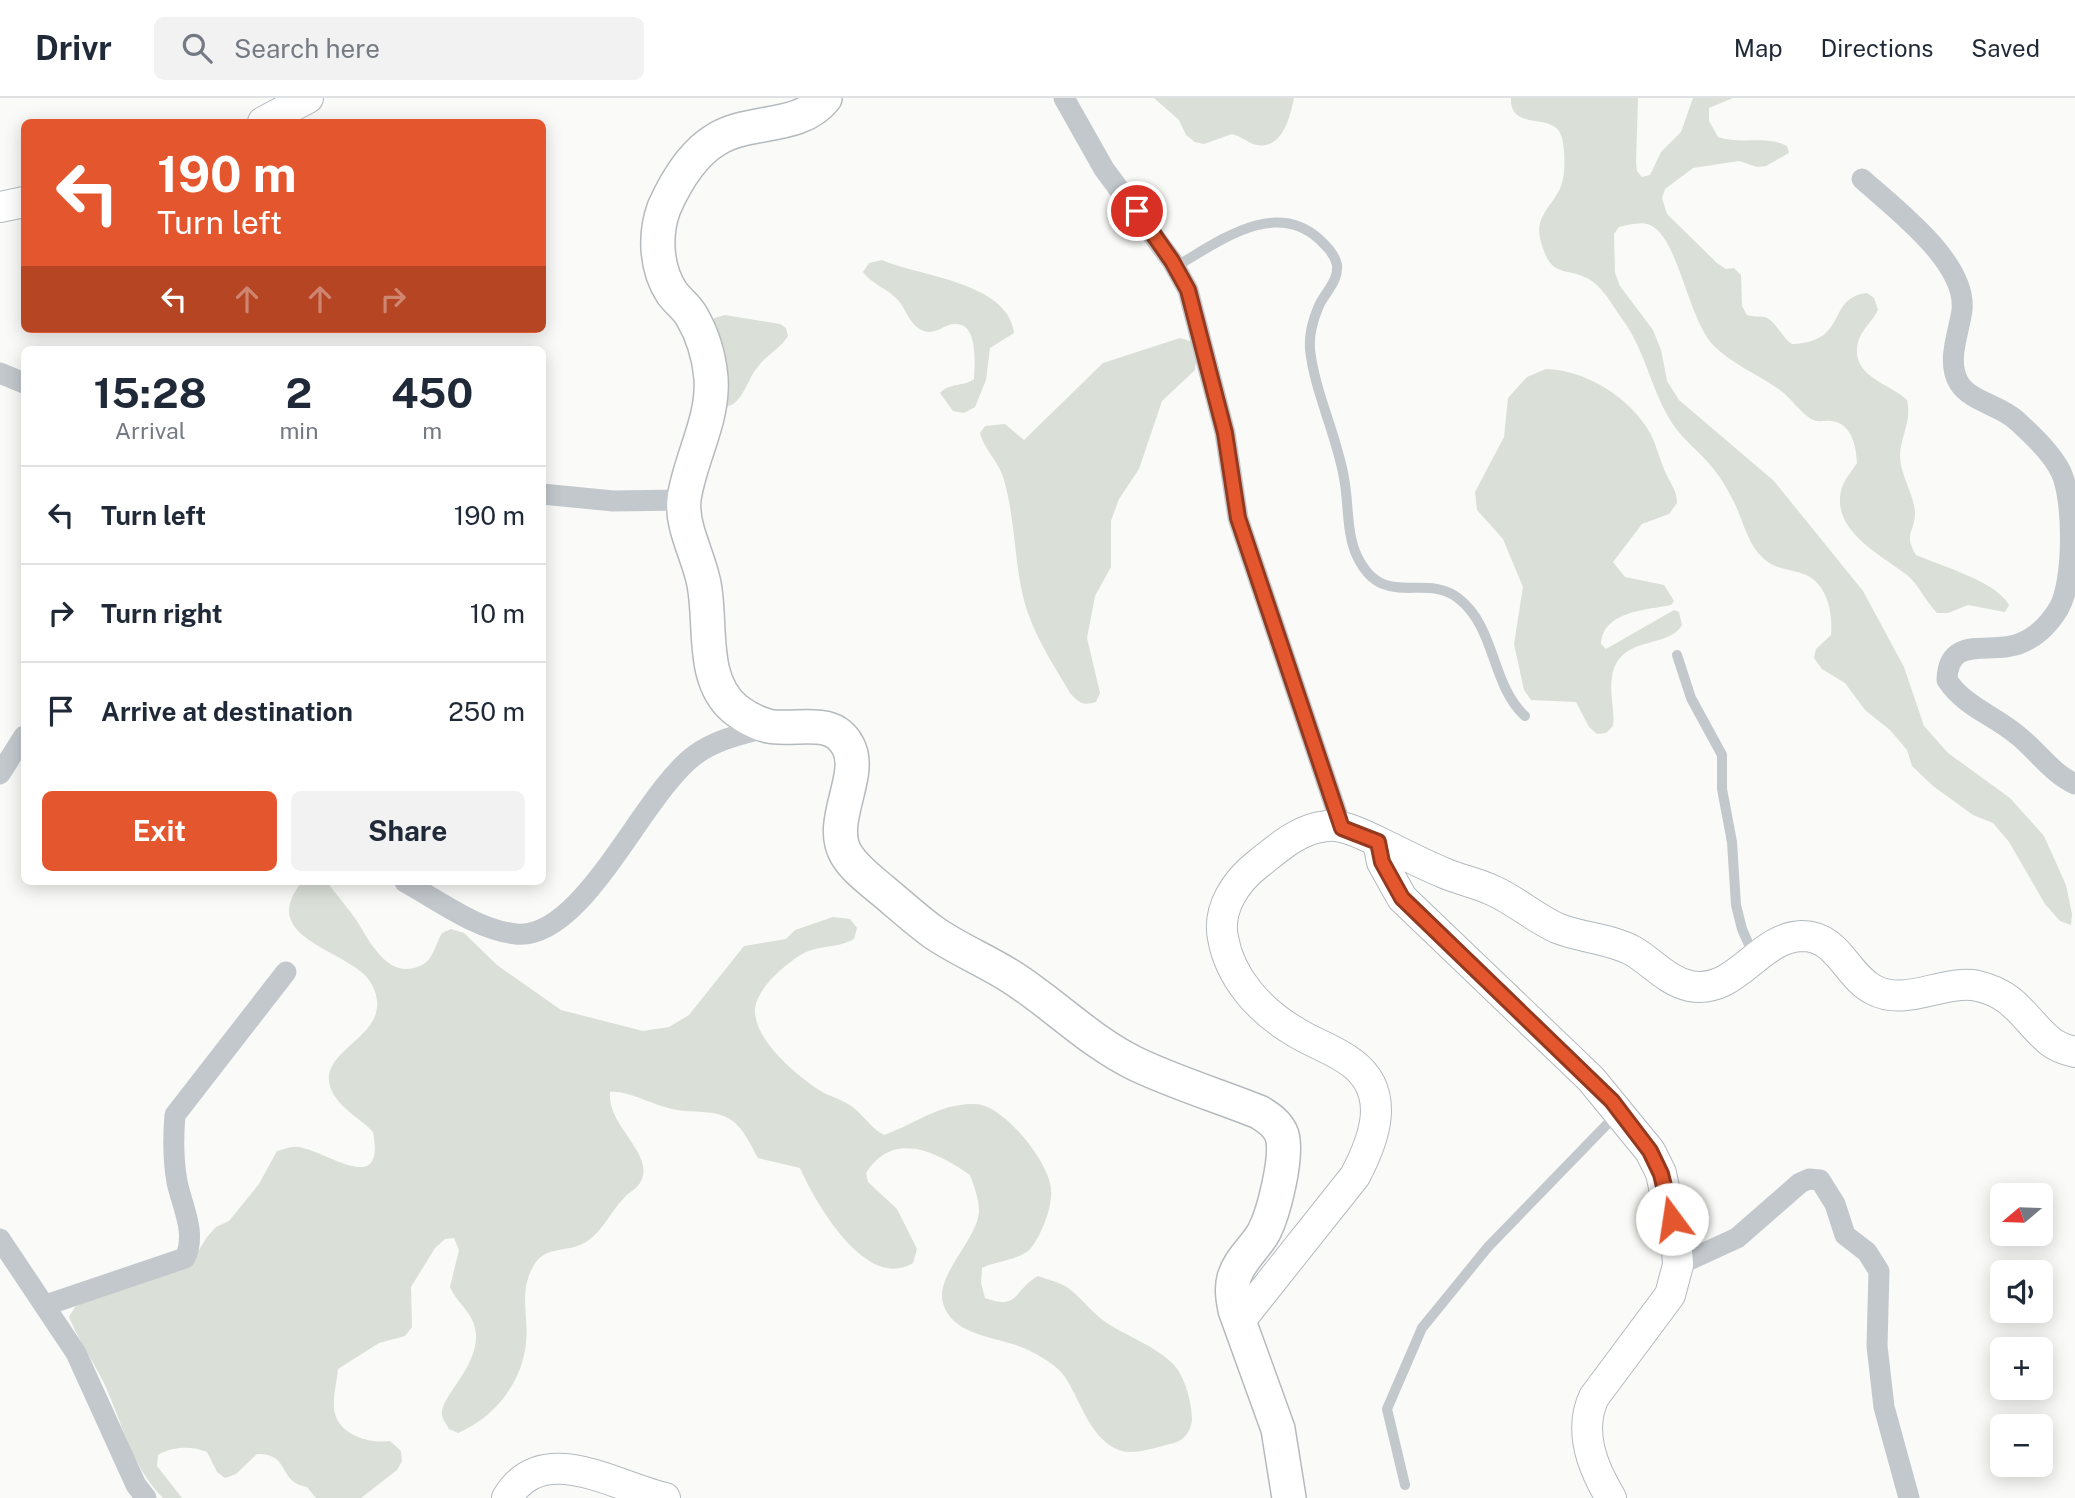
<!DOCTYPE html>
<html lang="en">
<head>
<meta charset="utf-8">
<style>
	:root { --surface:#fff; --page:#f2f2f3; --text:#1f2937; --muted:#747a83; --line:#e0e1e3; --accent:#e4572e }
	body { margin:0; font-family:"Public Sans",sans-serif; background:var(--page); color:var(--text); height:100vh; display:flex; flex-direction:column; font-size:26px; white-space:nowrap }
	* { box-sizing:border-box; margin:0 }
	p { font-size:23px; color:var(--muted) }
	.icon { flex:none; width:38px; height:38px; fill:none; stroke:currentColor; stroke-width:2; stroke-linecap:round; stroke-linejoin:round }
	.map { position:relative; flex:1; overflow:hidden }
	.side { position:absolute; left:21px; top:248px; width:525px; height:539px; display:flex; flex-direction:column; background:var(--surface); border-radius:10px; box-shadow:0 4px 18px #0003 }
	.side>* { flex:none }
	.banner { position:absolute; left:21px; top:21px; width:525px; height:214px; border-radius:10px; box-shadow:0 4px 18px #0003; background:#e4572e; color:#fff; overflow:hidden }
	.needle { width:46px; rotate:251deg }
	.tools { position:absolute; left:1990px; top:1085px; display:grid; gap:14px }
	.tools a { display:grid; place-items:center; width:63px; height:63px; border-radius:10px; background:var(--surface); box-shadow:0 4px 18px #0003; font-size:35px }
	.pin { position:absolute; display:grid; place-items:center; width:60px; height:60px; color:#fff; margin:-30px; border:4px solid #fff; border-radius:50%; box-shadow:0 2px 7px #0007 }
	.me { position:absolute; width:77px; margin:-38px; rotate:346deg; stroke-linejoin:round; filter:drop-shadow(0 0 5px #0008) }
	.turn { display:flex; align-items:center; gap:24px; height:147px; padding:0 21px; font-size:32px }
	.turn .icon { width:91px; height:91px; stroke-width:2.5 }
	.turn b { display:block; font-size:49px; line-height:60px }
	.lanes { display:flex; align-items:center; height:66px; padding:0 21px; background:#0003; justify-content:center; gap:35px; direction:ltr }
	.lanes .off { opacity:.35 }
	.eta { display:flex; justify-content:space-evenly; align-items:center; height:119px; text-align:center }
	.eta b { font-size:42px; font-weight:700; line-height:49px }
	.primary-button { display:flex; gap:14px; margin-top:auto; padding:14px 21px }
	.primary-button a { flex:1; height:80px; border-radius:10px; background:var(--accent); color:#fff; font-size:28px; font-weight:700; line-height:80px; text-align:center }
	.primary-button a+a { background:var(--page); color:var(--text) }
	ul { padding:0; list-style:none }
	li { display:flex; align-items:center; gap:21px; height:98px; padding:0 21px; border-top:2px solid var(--line) }
	li div { flex:1 }
	li b { display:block; font-size:26px }
	li em { font-style:normal }
	header { display:flex; align-items:center; gap:42px; box-sizing:border-box; height:98px; padding:0 35px; background:var(--surface); border-bottom:2px solid var(--line) }
	header strong { font-size:33px }
	nav { display:flex; gap:38px; margin-inline-start:auto; font-size:24px }
	.search { width:490px; height:63px; background:var(--page); display:flex; align-items:center; gap:18px; box-sizing:border-box; padding:0 24px; border-radius:10px; color:var(--muted); font-size:26px }
	.map>svg:first-child { display:block }
</style>
</head>
<body>
<header>
<strong>Drivr</strong>
<div class="search"><svg class="icon" aria-label="search" viewBox="0 0 24 24"><circle cx="10" cy="10" r="6"/><path d="M15 15l6 6"/></svg>Search here</div>
<nav><a>Map</a><a>Directions</a><a>Saved</a></nav>
</header>
<div class="map">
<svg width="2075" height="1400" viewBox="0 0 2075 1400">
	<rect width="100%" height="100%" fill="#fafaf8"/>
	<g fill="#dadfd7">
		<path d="M1154,0H1294C1290,19 1282,55 1253,46C1246,43 1240,38 1232,36L1204,46L1195,44L1186,37L1179,22Z"/>
		<path d="M1511,0H1638L1636,64L1637,73L1642,79L1650,77L1661,54L1681,34L1693,0H1733L1709,10V23L1718,39C1740,47 1766,37 1787,48L1789,55L1766,68L1757,69L1739,63L1693,70L1665,91L1662,100L1667,116L1717,165L1726,171L1734,170L1741,177L1742,208L1747,217C1753,219 1760,218 1765,219C1776,223 1782,240 1792,246C1850,244 1825,200 1867,195L1874,200L1878,212C1873,223 1861,232 1858,244C1850,279 1888,284 1907,302C1912,323 1901,337 1900,356C1900,378 1914,395 1915,415C1915,434 1903,436 1916,457C1941,468 1996,483 2009,507L2005,514L1968,507L1948,515H1937C1926,504 1919,487 1907,477C1881,457 1832,433 1841,393C1843,383 1852,373 1857,365C1856,348 1852,326 1832,323C1824,322 1818,325 1811,321C1800,314 1791,300 1780,292C1757,276 1734,267 1714,248C1687,220 1679,140 1650,127C1641,123 1629,127 1619,129L1614,136L1615,175L1620,188L1653,232L1661,252L1667,283L1679,302L1774,383L1863,493L1904,569L1924,628L1948,655L2010,700L2044,738L2066,787L2072,816L2071,827L2060,823L2045,806L2009,744L1993,725L1973,717L1933,688L1912,668L1907,652L1890,632L1865,612L1845,585L1822,571L1814,560L1816,551L1831,537C1833,516 1828,487 1806,477C1792,471 1775,472 1763,460C1747,445 1743,422 1734,404C1728,392 1720,378 1711,368C1699,353 1683,342 1672,325C1652,294 1646,256 1625,225C1615,212 1606,193 1592,183C1566,166 1551,185 1540,140C1535,117 1554,107 1561,88C1566,75 1565,54 1562,40C1556,12 1509,35 1511,0Z"/>
		<path d="M882,162C917,178 1009,184 1014,235L990,250L986,282L975,309L964,315L953,313L940,295C951,284 964,289 974,281C975,266 978,224 955,226C944,226 936,237 924,233C910,229 906,210 897,201C886,190 872,186 863,174L869,165Z"/>
		<path d="M725,217L780,226L786,230L788,238C781,250 765,258 757,270C746,283 742,310 722,309L712,232L714,220Z"/>
		<path d="M1180,240L1193,244L1197,256L1195,272L1162,303L1139,371L1119,401L1111,423V469L1095,498L1087,540L1100,595L1096,604C1083,608 1079,605 1070,595C1052,564 1031,533 1023,498C1014,460 1015,420 1004,382C999,363 984,352 980,335L985,328L1005,326L1024,342L1103,265Z"/>
		<path d="M1546,271C1585,272 1630,299 1650,335C1656,346 1659,359 1664,371C1669,385 1677,390 1677,405L1669,416L1642,426L1613,464L1625,479L1664,487L1674,503L1671,507C1647,512 1603,513 1601,546L1606,551L1674,512L1679,514L1682,527C1667,552 1619,536 1612,579C1609,595 1615,612 1613,628L1606,635L1597,636L1589,629L1576,604L1531,602L1524,592L1514,546L1523,489L1503,441L1477,412L1475,394L1504,339L1508,300L1527,279Z"/>
		<path d="M302,784H326L330,788C339,800 349,811 357,823C370,844 389,884 422,867C433,862 436,845 442,835L451,831L464,835L497,867L561,912L643,933L669,929L689,917L744,848L786,841L795,832L833,819L850,821L857,830L854,841C837,851 817,846 799,858C783,868 753,894 755,915C757,944 796,977 819,992C828,998 839,1000 848,1006C862,1014 869,1029 884,1037C915,1026 940,1005 975,1006C1003,1006 1048,1063 1051,1090C1053,1108 1042,1136 1031,1150C1021,1162 995,1163 982,1170L981,1185L985,1200C1019,1213 1013,1192 1038,1178C1049,1182 1063,1185 1072,1193C1084,1203 1093,1216 1107,1225C1128,1239 1156,1248 1174,1267C1185,1279 1192,1305 1192,1322C1191,1332 1185,1342 1174,1345C1160,1348 1136,1357 1122,1353C1091,1344 1081,1303 1065,1279C1057,1268 1044,1260 1032,1254C1004,1238 953,1241 943,1205C935,1177 978,1141 979,1113C979,1101 974,1088 970,1077C938,1055 894,1031 866,1075L868,1084L897,1111L917,1151L913,1165C866,1194 815,1104 800,1070L758,1060C751,1048 745,1033 734,1024C717,1010 692,1016 672,1011C653,1007 627,992 610,994C607,1028 652,1053 642,1081C638,1091 630,1093 624,1100C610,1114 603,1133 586,1144C569,1155 545,1147 534,1167C518,1194 529,1217 526,1245C522,1285 494,1320 458,1335L449,1331C447,1327 442,1321 442,1316C440,1299 478,1270 476,1236C474,1214 458,1207 450,1189L459,1152L454,1140L445,1141L435,1150L411,1189L412,1229L405,1238L379,1245L338,1271C337,1283 333,1297 334,1310C336,1336 368,1346 390,1343L401,1353L402,1363L397,1372L361,1400H316L307,1389C277,1384 291,1355 257,1356L236,1376L225,1380L217,1374L207,1354C192,1348 173,1348 158,1357L157,1368L182,1400H163C130,1367 122,1322 102,1281C91,1260 78,1241 69,1219L75,1209L88,1201L194,1160L207,1139L216,1129L229,1123L259,1086L277,1053C283,1052 291,1048 298,1049C326,1052 386,1101 373,1034C361,1021 344,1013 334,997C306,950 402,941 371,885C353,852 254,842 302,784Z"/>
	</g>
	<g fill="none" stroke-linecap="round" stroke-linejoin="round">
		<g stroke="#b3babf" stroke-width="32">
			<g id="secondary">
				<polyline points="263,24 308,0"/>
				<polyline points="0,109 24,104"/>
				<path d="M1378,744L1382,764L1402,800L1591,981L1650,1053L1661,1075L1677,1152L1678,1167L1670,1197L1594,1299C1578,1333 1592,1369 1611,1400"/>
				<path d="M1239,1224L1355,1078C1374,1042 1392,995 1352,965C1334,951 1312,945 1294,933C1260,913 1230,880 1223,840C1217,811 1236,783 1258,766C1278,750 1300,730 1327,728C1346,726 1372,741 1389,749C1407,758 1425,767 1444,775C1460,782 1478,785 1494,793C1516,803 1535,820 1557,830C1581,840 1609,840 1633,853C1652,864 1667,883 1690,888C1737,897 1758,839 1802,838C1839,838 1846,878 1874,892C1907,909 1944,881 1978,888C2017,897 2025,923 2051,944C2057,949 2067,952 2075,954"/>
				<path d="M507,1400C543,1340 615,1389 665,1400"/>
			</g>
		</g>
		<g stroke="#b5babe" stroke-width="36">
			<path id="primary" d="M825,0C800,32 749,21 717,41C693,55 675,85 664,110C654,137 656,171 672,195C678,203 686,209 691,217C703,237 709,257 711,280C714,322 690,360 684,401C681,430 699,458 704,486C712,526 700,582 735,611C745,619 756,625 768,628C795,634 832,617 848,648C864,677 827,724 846,756C854,770 869,781 882,792C899,806 915,821 933,834C957,851 985,862 1010,878C1053,905 1090,944 1136,966C1176,985 1219,998 1259,1014C1269,1020 1278,1026 1282,1037C1288,1059 1274,1114 1264,1134C1255,1150 1239,1162 1234,1180C1231,1191 1233,1201 1235,1212L1278,1331L1289,1400"/>
		</g>
		<g stroke="#c3c8cc" stroke-width="10">
			<path d="M1175,169C1217,145 1274,100 1319,141C1326,148 1335,156 1337,167C1339,184 1323,196 1318,210C1313,222 1309,238 1310,251C1314,292 1337,338 1344,380C1349,405 1346,435 1357,458C1383,513 1424,474 1458,500C1496,529 1491,587 1525,618"/>
			<polyline points="1677,557 1691,600 1722,657 1722,691 1732,744 1736,807 1742,831 1754,858"/>
			<polyline points="1405,1387 1387,1311 1422,1230 1488,1149 1618,1015"/>
		</g>
		<g stroke="#c3c8cc" stroke-width="21">
			<polyline points="1064,0 1104,71 1172,163 1188,192 1225,335 1238,420 1342,730"/>
			<path d="M1862,81C1894,110 1967,164 1962,212C1959,235 1946,263 1959,285C1971,304 2000,307 2016,322C2031,336 2052,355 2061,374C2074,402 2074,483 2059,510C2050,525 2038,538 2021,545C1992,558 1948,535 1947,582C1964,608 1993,617 2016,636C2037,652 2050,674 2075,686"/>
			<polyline points="0,275 24,285"/>
			<polyline points="542,396 613,403 684,402"/>
			<polyline points="0,676 24,638"/>
			<path d="M405,784C438,802 477,832 516,836C583,843 642,696 695,657C717,641 743,636 769,629"/>
			<polyline points="0,1141 76,1255 136,1387 146,1400"/>
			<polyline points="1678,1167 1737,1140 1800,1085 1809,1081 1820,1082 1835,1106 1845,1137 1867,1154 1879,1173 1877,1248 1884,1309 1909,1400"/>
			<path d="M46,1207L185,1160C197,1135 182,1108 177,1084C173,1061 173,1040 175,1017L286,874"/>
		</g>
		<use href="#secondary" stroke="#fff" stroke-width="30"/>
		<use href="#primary" stroke="#fff" stroke-width="33"/>
	</g>
	<g fill="none" stroke-linecap="round" stroke-linejoin="round">
		<g stroke="#94391e" stroke-width="18">
			<polyline id="route" points="1137,113 1172,163 1188,192 1225,335 1238,420 1342,730 1378,744 1382,764 1402,800 1612,1003 1650,1053 1661,1076 1672,1121"/>
		</g>
		<use href="#route" stroke="#e4572e" stroke-width="12"/>
	</g>
</svg>
<div class="tools">
<a><svg class="needle" viewBox="-14 -14 28 28"><path d="M0-13l5 13h-10z" fill="#e53935"/><path d="M0 13l5-13h-10z" fill="#747a83"/></svg></a>
<a><svg class="icon" aria-label="sound" viewBox="0 0 24 24"><path d="M4 9h4l5-4v14l-5-4H4zM17 9q2 3 0 6"/></svg></a>
<a>+</a>
<a>−</a>
</div>
<div class="pin" style="left:1137px;top:113px;background:#d93025"><svg class="icon" aria-label="arrive" viewBox="0 0 24 24"><path d="M6 21V4h12l-3 4 3 4H6"/></svg></div>
<svg class="me" style="left:1672px;top:1121px" viewBox="-20 -20 40 40"><circle r="19" fill="#fff"/><path d="M0-13L10 11 0 6-10 11z" fill="#e4572e"/></svg>
<div class="banner">
<div class="turn"><svg class="icon" aria-label="left" viewBox="0 0 24 24"><path d="M17 20v-9H6M10 6l-5 5 5 5"/></svg><div><b>190 m</b>Turn left</div></div>
<div class="lanes"><svg class="icon" aria-label="left" viewBox="0 0 24 24"><path d="M17 20v-9H6M10 6l-5 5 5 5"/></svg><svg class="icon off" aria-label="ahead" viewBox="0 0 24 24"><path d="M12 20V5M6 11l6-6 6 6"/></svg><svg class="icon off" aria-label="ahead" viewBox="0 0 24 24"><path d="M12 20V5M6 11l6-6 6 6"/></svg><svg class="icon off" aria-label="right" viewBox="0 0 24 24"><path d="M7 20v-9h11M14 6l5 5-5 5"/></svg></div>
</div>
<section class="side">
<div class="eta">
<div><b>15:28</b><p>Arrival</p></div>
<div><b>2</b><p>min</p></div>
<div><b>450</b><p>m</p></div>
</div>
<ul>
<li><svg class="icon" aria-label="left" viewBox="0 0 24 24"><path d="M17 20v-9H6M10 6l-5 5 5 5"/></svg><div><b>Turn left</b></div><em>190 m</em></li>
<li><svg class="icon" aria-label="right" viewBox="0 0 24 24"><path d="M7 20v-9h11M14 6l5 5-5 5"/></svg><div><b>Turn right</b></div><em>10 m</em></li>
<li><svg class="icon" aria-label="arrive" viewBox="0 0 24 24"><path d="M6 21V4h12l-3 4 3 4H6"/></svg><div><b>Arrive at destination</b></div><em>250 m</em></li>
</ul>
<div class="primary-button"><a>Exit</a><a>Share</a></div>
</section>
</div>
</body>
</html>
